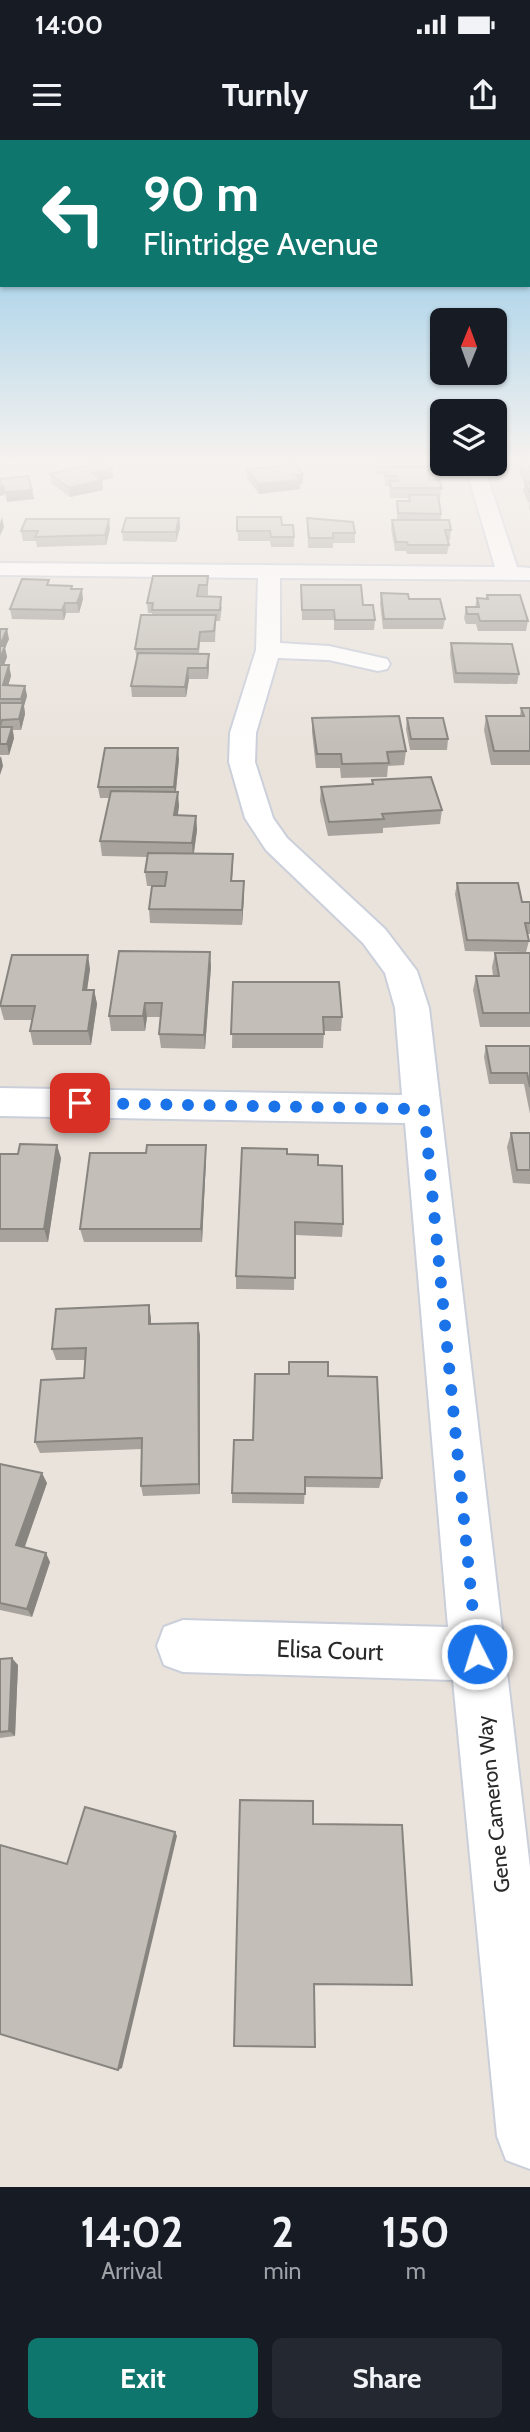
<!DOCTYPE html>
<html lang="en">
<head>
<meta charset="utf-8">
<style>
	:root { --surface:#171b24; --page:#242831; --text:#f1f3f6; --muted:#9ea1a6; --accent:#0f766e }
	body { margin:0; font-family:Cabin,sans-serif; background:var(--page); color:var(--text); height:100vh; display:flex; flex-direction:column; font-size:26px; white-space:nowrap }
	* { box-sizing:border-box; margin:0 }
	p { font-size:23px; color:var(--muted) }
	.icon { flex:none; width:38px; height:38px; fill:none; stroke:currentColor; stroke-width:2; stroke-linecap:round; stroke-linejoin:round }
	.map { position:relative; height:2047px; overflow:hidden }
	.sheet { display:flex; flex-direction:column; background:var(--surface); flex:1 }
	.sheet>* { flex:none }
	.top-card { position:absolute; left:0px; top:0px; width:530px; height:147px; box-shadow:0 2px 5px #0004; background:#0f766e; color:#fff; overflow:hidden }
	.needle { width:46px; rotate:1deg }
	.fabs { position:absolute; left:430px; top:168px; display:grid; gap:14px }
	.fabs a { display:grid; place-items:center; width:77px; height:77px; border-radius:10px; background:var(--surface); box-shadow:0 2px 5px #0004; font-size:35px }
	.pin { position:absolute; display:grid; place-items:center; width:60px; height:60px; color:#fff; margin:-30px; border-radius:14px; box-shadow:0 4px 10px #0006 }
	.me { position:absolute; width:77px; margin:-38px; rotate:355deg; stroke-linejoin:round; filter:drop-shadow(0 0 5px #0008) }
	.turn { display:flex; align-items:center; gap:24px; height:147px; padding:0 28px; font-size:32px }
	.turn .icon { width:91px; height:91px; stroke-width:2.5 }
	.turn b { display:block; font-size:49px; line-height:60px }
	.eta { display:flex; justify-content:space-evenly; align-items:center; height:119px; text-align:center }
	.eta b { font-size:42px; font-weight:700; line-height:49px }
	.primary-button { display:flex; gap:14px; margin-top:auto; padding:14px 28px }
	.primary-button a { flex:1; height:80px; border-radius:10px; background:var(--accent); color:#fff; font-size:28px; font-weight:700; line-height:80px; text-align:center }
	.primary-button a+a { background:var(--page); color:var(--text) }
	.status { display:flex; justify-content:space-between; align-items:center; height:49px; padding:0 35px; background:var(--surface); direction:ltr }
	.status svg { height:19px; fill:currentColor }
	header { display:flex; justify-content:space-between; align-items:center; height:91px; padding:0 28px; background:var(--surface); font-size:32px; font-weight:700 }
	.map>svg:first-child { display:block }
</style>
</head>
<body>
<div class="status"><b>14:00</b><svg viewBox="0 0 49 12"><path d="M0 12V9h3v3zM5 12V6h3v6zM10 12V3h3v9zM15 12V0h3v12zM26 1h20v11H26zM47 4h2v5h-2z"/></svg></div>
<header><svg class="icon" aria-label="menu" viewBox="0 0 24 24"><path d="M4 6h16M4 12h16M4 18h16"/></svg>Turnly<svg class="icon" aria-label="share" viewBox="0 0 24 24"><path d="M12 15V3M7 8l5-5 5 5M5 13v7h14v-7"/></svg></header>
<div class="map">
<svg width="530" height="2047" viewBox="0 0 530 2047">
	<rect width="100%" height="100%" fill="#eae3dc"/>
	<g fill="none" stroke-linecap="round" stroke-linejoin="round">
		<g stroke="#cacfda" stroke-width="4">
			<g id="minor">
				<polygon points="3,319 21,319 22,321 13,326 7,325"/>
				<polygon points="465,324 483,324 517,427 530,428 530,440 280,438 280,503 329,506 387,519 390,524 387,529 378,531 329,520 278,518 256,593 255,622 273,678 287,698 385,789 417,831 429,868 530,1728 530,2029 506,2020 497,1996 453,1540 183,1532 164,1525 157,1506 164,1487 183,1480 448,1487 405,983 0,976 0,948 402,955 395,868 385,833 363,803 266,710 245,678 229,622 230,593 256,510 258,438 0,435 0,423 495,427"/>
			</g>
		</g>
		<use href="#minor" fill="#fff" fill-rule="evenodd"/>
	</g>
	<g fill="#a8a39d">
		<polygon points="281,319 308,319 308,320 288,324"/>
		<polygon points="379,319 432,319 435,326 434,336 429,336 430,340 442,348 440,358 439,358 441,374 441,380 451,390 450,400 448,400 449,405 447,414 407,414 406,411 395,411 391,389 392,380 397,380 397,361 408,361 409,358 390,358 389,346 385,346 384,335 376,335 376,320"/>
		<polygon points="518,319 530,319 530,341 523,341 519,332 520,327"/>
		<polygon points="112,329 113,338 102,340 103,350 70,357 51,343 50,334"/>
		<polygon points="247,329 303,334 303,343 300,344 300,349 259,354 247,338"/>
		<polygon points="525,342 530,342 530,371 529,368 530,362 528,362 523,351"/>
		<polygon points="237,377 282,385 294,397 294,407 271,407 270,401 238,401"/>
		<polygon points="179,378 180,388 176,402 123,401 122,392"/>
		<polygon points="307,378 355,393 355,403 333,403 333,408 308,408"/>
		<polygon points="110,389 106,405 37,407 36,401 23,401 21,391"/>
		<polygon points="208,436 208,455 199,455 199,456 222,467 220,481 216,481 215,502 200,502 199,514 209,525 208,539 189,539 186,557 132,557 131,546 137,519 135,509 152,475 152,473 148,473 147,463"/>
		<polygon points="50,445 72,446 72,449 83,459 79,473 66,473 64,480 12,479 10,469"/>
		<polygon points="301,445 363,465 375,480 374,490 334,490 334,480 302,480"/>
		<polygon points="381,453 409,459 445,479 443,489 383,489 380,464"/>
		<polygon points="487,455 528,481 526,491 478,491 476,484 466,484 464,478 466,467 475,467 477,458 486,459"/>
		<polygon points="0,489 9,499 5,508 7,517 4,525 9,525 11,536 8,546 25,546 27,556 24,566 25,574 21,590 13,590 14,598 9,615 0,615"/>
		<polygon points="451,503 519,534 517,544 454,543 450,514"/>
		<polygon points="521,568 530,568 530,625 491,625 484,590 486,576 520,576"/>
		<polygon points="312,578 406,611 404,625 388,626 387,637 341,638 340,628 316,628 312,592"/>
		<polygon points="407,578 448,599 447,610 410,610 406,589"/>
		<polygon points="179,619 176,652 179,666 177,675 196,676 197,690 194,713 233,728 232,741 244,756 242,785 150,783 149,769 152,746 147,746 145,732 147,717 102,716 100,701 110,658 100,658 98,647"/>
		<polygon points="372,640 442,670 440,684 383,688 383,693 328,696 320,661 321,647 372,644"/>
		<polygon points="457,743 522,762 530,762 530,794 527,794 529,801 526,812 465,811 455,754"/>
		<polygon points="495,813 530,813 530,887 480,887 473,850 476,836 493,836 492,827"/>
		<polygon points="211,826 205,909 161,908 159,894 161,877 147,877 145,891 111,891 109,876"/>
		<polygon points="90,829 87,850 94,850 97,864 91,905 33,905 30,891 32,880 4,880 0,866"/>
		<polygon points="233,842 342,877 341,891 324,891 323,908 232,908"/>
		<polygon points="486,906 530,906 530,974 524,944 489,944 484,917"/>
		<polygon points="511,993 530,993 530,1044 513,1043 507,1007"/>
		<polygon points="0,1014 61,1018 48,1102 0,1102"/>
		<polygon points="287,1014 318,1025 343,1084 342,1097 295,1095 294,1150 236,1149 236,1136"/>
		<polygon points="206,1019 202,1102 84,1102 80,1089"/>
		<polygon points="149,1165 151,1184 200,1195 200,1354 143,1356 141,1346 142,1309 40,1313 35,1302 84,1238 85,1220 56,1220 52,1209"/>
		<polygon points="288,1234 328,1236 382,1338 379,1348 305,1347 304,1364 232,1363 232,1353 253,1300"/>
		<polygon points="0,1324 47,1343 24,1407 50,1422 32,1477 0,1470"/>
		<polygon points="0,1519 18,1525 15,1596 0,1598"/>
	</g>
	<g fill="#888580">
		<polygon points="288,319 308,319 308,320 288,324"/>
		<polygon points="112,329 113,338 102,340 103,350 70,357 69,348 92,333"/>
		<polygon points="303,334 303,343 300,344 300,349 259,354 258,344 296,335"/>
		<polygon points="0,346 3,346 5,355 0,356"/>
		<polygon points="32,350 34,359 7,362 5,352"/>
		<polygon points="2,377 4,387 0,396 0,383"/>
		<polygon points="179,378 180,388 176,402 176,392"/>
		<polygon points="109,379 110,389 106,405 105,395"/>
		<polygon points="82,449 83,459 79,473 77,463"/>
		<polygon points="65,463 66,473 64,480 62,470"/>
		<polygon points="7,489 9,499 5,508 7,517 2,530 0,521 0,506"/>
		<polygon points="209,514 209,525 208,539 207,528"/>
		<polygon points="9,525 11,536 5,556 3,545"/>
		<polygon points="188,528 189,539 186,557 185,547"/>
		<polygon points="25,546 27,556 24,566 25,574 21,590 19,579 22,567 21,559"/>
		<polygon points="12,587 14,598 9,615 7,604"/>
		<polygon points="178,608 179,619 175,658 174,647"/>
		<polygon points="1,616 3,626 0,635 0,618"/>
		<polygon points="178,652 179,666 176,690 174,675"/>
		<polygon points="196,676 197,690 193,718 192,703"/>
		<polygon points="244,741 244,756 242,785 242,770"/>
		<polygon points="210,812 211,826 205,909 204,895"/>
		<polygon points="88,815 90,829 85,864 83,850"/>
		<polygon points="94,850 97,864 91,905 88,891"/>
		<polygon points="145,863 147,877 145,891 143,876"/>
		<polygon points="57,1005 61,1018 48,1102 44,1089"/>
		<polygon points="206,1005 206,1019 202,1102 201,1089"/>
		<polygon points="149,1165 151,1178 151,1197 149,1184"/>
		<polygon points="198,1183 200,1195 200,1354 199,1344"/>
		<polygon points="42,1333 47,1343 22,1415 16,1405"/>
		<polygon points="46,1413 50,1422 32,1477 27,1469"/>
		<polygon points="12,1518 18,1525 15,1596 9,1591"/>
		<polygon points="175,1692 177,1696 122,1928 118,1930"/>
	</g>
	<g fill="#c3beb7" stroke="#888580" stroke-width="2">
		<polygon points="381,319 434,320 435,326 377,326 376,320"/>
		<polygon points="103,322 112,329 92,333 102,340 69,348 50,334"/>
		<polygon points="521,323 530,323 530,332 525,332"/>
		<polygon points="296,325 303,334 296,335 300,340 258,344 247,329"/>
		<polygon points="384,328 427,328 430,340 439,340 442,348 391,348 390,341 398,341 397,336 386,336"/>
		<polygon points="28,336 32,350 5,352 3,346 0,346 0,339"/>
		<polygon points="525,342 530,342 530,352 529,352"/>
		<polygon points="409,355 438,355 441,374 398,373 397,361 410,361"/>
		<polygon points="237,377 281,377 282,385 293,385 294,397 271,397 270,391 237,391"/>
		<polygon points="126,378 179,378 176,392 122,392"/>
		<polygon points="307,378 353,382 355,393 333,393 333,398 309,398"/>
		<polygon points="26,379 109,379 105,395 35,397 38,391 21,391"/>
		<polygon points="392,380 449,380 451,390 445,390 449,405 408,405 407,402 396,402"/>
		<polygon points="153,436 208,436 207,445 199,445 197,456 221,457 220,470 152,470 153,463 147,463"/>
		<polygon points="22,439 49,440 47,445 72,446 71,449 82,449 77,463 65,463 62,470 10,469"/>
		<polygon points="301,445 361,445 363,465 373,465 375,480 335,480 334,470 302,470"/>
		<polygon points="381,453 408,454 409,459 440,459 445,479 384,479"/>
		<polygon points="487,455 520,455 528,481 480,481 478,474 467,474 466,467 479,467 477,458 488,459"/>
		<polygon points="141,475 216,475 214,491 200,492 198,509 135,509"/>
		<polygon points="0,489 7,489 0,506 5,506 0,519"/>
		<polygon points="451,503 512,504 519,534 456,533"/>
		<polygon points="138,513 209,514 207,528 188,528 185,547 131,546"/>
		<polygon points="0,525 9,525 3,545 25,546 21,559 0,559"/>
		<polygon points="0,563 23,563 19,579 2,580 0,586"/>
		<polygon points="521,568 530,568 530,611 494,611 486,576 524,576"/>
		<polygon points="399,576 406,611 387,612 389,623 342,624 341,614 317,614 312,578"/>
		<polygon points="407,578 443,578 448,599 411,599"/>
		<polygon points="0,587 12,587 7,604 0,604"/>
		<polygon points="105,608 178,608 174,647 98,647"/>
		<polygon points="431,637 442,670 382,674 384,679 329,682 321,647 373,644 372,640"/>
		<polygon points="111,651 178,652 174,675 196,676 192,703 100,701"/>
		<polygon points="148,713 233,714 231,741 244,741 242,770 149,769 152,746 165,746 167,732 145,732"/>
		<polygon points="457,743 518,743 522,762 530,762 530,783 525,783 529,801 467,800"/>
		<polygon points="119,811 210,812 204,895 159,894 162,863 145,863 143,876 109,876"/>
		<polygon points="495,813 530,813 530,873 483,873 476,836 499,836"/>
		<polygon points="12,815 88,815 83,850 94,850 88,891 30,891 35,866 0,866"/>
		<polygon points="233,842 339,842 342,877 323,877 324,894 231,894"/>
		<polygon points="486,906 530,906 530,947 527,933 491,933"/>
		<polygon points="511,993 530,993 530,1030 517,1030"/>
		<polygon points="20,1004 57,1005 44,1089 0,1089 0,1014 18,1014"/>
		<polygon points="147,1005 206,1005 201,1089 80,1089 90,1013 146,1013"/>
		<polygon points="242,1008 287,1009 287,1014 318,1015 318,1025 342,1026 343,1084 295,1082 295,1138 236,1136"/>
		<polygon points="149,1165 149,1184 198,1183 199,1344 141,1346 142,1298 35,1302 41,1240 84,1238 86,1208 52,1209 56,1169"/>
		<polygon points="289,1222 328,1222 328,1236 377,1237 382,1338 305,1337 305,1354 232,1353 234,1300 253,1300 255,1234 289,1234"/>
		<polygon points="0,1324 42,1333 16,1405 46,1413 27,1469 0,1463"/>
		<polygon points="12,1518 9,1591 0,1592 0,1519"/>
		<polygon points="240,1660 313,1661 313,1684 402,1685 412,1845 314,1844 315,1907 234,1906"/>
		<polygon points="85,1667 175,1692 118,1930 0,1894 0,1705 67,1724"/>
	</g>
	<linearGradient id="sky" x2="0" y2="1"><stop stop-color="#7bc0e6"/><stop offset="0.53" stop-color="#f6f2ef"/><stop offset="1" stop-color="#f6f2ef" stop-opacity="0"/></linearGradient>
	<rect width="530" height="606" fill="url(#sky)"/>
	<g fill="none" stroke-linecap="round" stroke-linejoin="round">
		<polyline stroke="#1a73e8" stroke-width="12" stroke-dasharray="0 21.6" points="80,963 424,969 477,1514"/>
	</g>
	<g text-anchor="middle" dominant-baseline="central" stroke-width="7" stroke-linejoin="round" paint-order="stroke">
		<g font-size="21" fill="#292929" stroke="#fff">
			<text transform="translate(493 1664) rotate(-96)">Gene Cameron Way</text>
		</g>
		<g font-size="24" fill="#292929" stroke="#fff">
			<text transform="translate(330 1510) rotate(2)">Elisa Court</text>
		</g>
	</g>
</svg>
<div class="fabs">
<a><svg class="needle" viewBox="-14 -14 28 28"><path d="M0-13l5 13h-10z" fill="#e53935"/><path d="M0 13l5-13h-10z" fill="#9ea1a6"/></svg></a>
<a><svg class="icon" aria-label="layers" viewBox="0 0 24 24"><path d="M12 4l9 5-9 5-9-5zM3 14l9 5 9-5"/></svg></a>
</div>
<div class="pin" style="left:80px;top:963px;background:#d93025"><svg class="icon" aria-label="arrive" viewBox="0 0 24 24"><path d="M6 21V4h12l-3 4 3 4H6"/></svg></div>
<svg class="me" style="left:477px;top:1514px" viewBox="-20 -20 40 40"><circle r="17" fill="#1a73e8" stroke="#fff" stroke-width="3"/><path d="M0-11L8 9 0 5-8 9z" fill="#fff"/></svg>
<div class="top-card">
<div class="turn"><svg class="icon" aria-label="left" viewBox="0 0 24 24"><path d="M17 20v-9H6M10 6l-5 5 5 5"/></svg><div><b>90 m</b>Flintridge Avenue</div></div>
</div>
</div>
<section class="sheet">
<div class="eta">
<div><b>14:02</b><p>Arrival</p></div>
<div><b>2</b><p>min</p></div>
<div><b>150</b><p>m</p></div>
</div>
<div class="primary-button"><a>Exit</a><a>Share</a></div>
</section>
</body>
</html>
